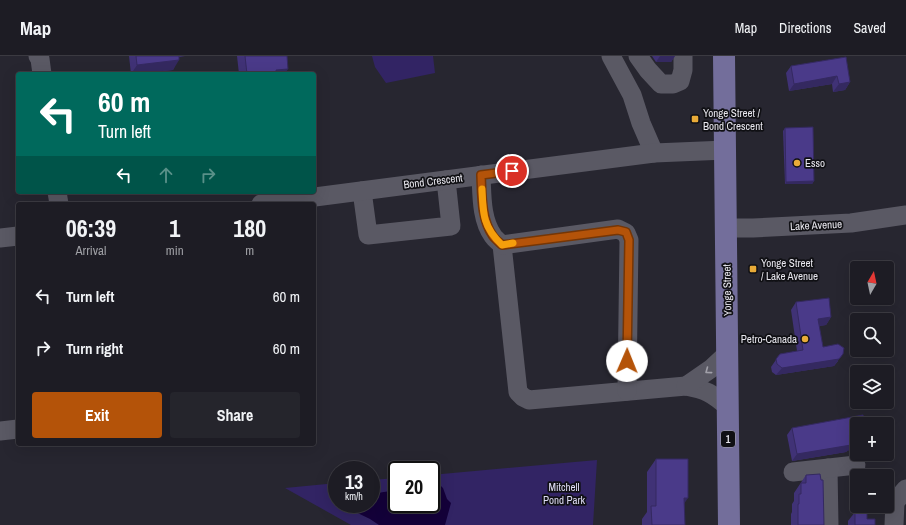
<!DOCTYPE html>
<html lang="en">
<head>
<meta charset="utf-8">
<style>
	:root { --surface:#1d1c24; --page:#25252c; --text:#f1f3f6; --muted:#a0a1a6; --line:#3b3a41; --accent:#b45309 }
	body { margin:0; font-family:"Archivo Narrow",sans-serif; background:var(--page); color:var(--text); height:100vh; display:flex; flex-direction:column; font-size:15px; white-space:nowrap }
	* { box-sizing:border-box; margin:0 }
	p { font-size:13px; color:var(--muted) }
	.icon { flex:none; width:22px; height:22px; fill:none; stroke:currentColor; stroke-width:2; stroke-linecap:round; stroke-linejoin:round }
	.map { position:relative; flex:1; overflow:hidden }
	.side { position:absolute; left:16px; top:146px; width:300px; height:244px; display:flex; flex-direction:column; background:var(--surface); border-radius:4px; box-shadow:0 4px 16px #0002,0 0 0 1px var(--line) }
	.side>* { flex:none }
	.banner { position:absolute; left:16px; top:16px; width:300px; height:122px; border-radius:4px; box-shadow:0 4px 16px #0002,0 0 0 1px var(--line); background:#00695c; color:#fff; overflow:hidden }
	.needle { width:26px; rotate:9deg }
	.buttons { position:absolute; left:850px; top:205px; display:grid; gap:8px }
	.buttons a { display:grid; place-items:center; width:44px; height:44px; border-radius:4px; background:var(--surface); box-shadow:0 4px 16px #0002,0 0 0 1px var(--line); font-size:20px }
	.speed { position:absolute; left:328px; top:405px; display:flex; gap:8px; font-size:20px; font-weight:700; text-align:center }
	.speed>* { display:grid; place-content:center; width:52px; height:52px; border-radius:50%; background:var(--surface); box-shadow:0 4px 16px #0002,0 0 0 1px var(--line); line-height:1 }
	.speed small { font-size:10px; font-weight:400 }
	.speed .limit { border:2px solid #111; border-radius:6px; background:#fff; color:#111 }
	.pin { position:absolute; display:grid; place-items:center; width:34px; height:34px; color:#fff; margin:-17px; border:2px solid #fff; border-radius:50%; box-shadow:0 1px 4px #0007 }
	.me { position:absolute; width:44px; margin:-22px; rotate:1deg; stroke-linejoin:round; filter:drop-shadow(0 0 3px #0008) }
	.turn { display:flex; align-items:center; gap:14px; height:84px; padding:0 16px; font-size:18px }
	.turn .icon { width:52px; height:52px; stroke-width:2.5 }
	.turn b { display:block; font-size:28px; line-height:34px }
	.lanes { display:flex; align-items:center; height:38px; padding:0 16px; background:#0003; justify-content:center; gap:20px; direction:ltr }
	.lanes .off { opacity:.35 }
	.eta { display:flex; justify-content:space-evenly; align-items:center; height:68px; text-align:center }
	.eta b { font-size:24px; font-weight:700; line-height:28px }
	.button { display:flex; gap:8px; margin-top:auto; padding:8px 16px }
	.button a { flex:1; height:46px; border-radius:4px; background:var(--accent); color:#fff; font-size:16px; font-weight:700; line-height:46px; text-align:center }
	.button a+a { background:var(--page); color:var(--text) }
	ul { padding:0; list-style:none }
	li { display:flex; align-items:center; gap:12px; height:52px; padding:0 16px }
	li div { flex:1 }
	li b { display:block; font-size:15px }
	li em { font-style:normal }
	header { display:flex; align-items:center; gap:24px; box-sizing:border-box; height:56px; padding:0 20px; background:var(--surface); border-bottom:1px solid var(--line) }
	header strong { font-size:19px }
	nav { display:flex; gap:22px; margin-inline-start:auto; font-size:14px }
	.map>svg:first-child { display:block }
</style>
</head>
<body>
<header>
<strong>Map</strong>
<nav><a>Map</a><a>Directions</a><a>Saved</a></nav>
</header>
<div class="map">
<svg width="906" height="469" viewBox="0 0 906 469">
	<rect width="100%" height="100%" fill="#272630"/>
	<g fill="#322464">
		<polygon points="372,0 433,0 435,17 386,27 375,11"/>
		<polygon points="597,404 593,469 351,469 285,432 337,427 337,448 371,448 371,424 397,422 397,448 431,448 431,419"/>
	</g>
	<polygon fill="#14013a" points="431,428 440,429 443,432 447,443 451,447 445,469 379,469 370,463 339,448 371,448 371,438 397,434 397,448 431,448"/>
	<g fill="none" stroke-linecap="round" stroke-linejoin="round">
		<g stroke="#5a5964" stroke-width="19">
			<polyline points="38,0 40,3 42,18"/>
			<polyline points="611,0 632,39 641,67 654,97"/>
			<polyline points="638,0 648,14 661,28 673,28 680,25 683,14 683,0"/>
			<path d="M481,119C482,139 481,163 493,180C495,183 499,186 502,189L518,336L523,341L529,344L686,330C706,334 712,337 728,351"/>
			<polyline points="362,135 368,179 451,170 446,124"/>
			<polyline points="57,136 59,148"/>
			<polyline points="261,148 654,97 726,94"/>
			<polyline points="726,172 753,172 851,167 906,159"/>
			<polyline points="0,182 18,180"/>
			<polyline points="502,189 618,173 626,177 629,184 627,335"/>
			<polyline points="686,330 712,312 727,298"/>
			<polyline points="0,375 18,373"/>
			<polyline points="828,412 829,469"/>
			<polyline points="793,416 856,409"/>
			<polyline points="894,469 895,446 906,433"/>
		</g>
		<polyline stroke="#736e9b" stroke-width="22" points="724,0 729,469"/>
	</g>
	<g fill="#403276">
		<polygon points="129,0 185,0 179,1 173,14 136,18 131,18"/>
		<polygon points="237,0 287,0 285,18 239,18"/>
		<polygon points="652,0 675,0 671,6 656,6"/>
		<polygon points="846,1 850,26 845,34 833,36 832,28 789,35 786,17 791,10"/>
		<polygon points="785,72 814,125 812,128 785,128 783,75"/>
		<polygon points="796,246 831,261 826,269 819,270 823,291 838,305 834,310 776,319 772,316 771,311 780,298 797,295 791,254"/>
		<polygon points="792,372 847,395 846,396 792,405 787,379"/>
		<polygon points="656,403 685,469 642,469 642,463 647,456 647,416"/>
		<polygon points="806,419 824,469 791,469 791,458 792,456 792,448 794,445 794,437"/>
		<polygon points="855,456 875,469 848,469 848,465"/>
	</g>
	<g fill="#342960">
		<polygon points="660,0 675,0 671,6 656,6"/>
		<polygon points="179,4 173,14 131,18 137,9"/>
		<polygon points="288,13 285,18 273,18 276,14"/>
		<polygon points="837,20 832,28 789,35 794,28"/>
		<polygon points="850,26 845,34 833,36 839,28"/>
		<polygon points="814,125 812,128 785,128 786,126"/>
		<polygon points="831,261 826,269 813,271 818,263"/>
		<polygon points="843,298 834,310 776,319 782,312"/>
		<polygon points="857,387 857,393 847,395 846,396 792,405 797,398"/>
		<polygon points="684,442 688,442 679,455"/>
	</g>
	<g fill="#4a3a89" stroke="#342960">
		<polygon points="136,0 179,0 179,4 137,9"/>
		<polygon points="245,0 287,0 288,13 276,14 276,18 247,18"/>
		<polygon points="846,1 850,26 839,28 837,20 794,28 791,10"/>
		<polygon points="813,71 814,125 786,126 785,72"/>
		<polygon points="829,242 831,261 818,263 823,291 838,288 844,292 843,298 839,303 782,312 777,308 776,303 780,298 803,294 796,246"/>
		<polygon points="863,359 865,368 857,368 857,387 851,388 851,389 797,398 792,372"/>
		<polygon points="656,403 688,403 688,442 684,442 685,469 652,469 651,450 656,450"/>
		<polygon points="820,418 821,424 823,424 824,469 798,469 798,448 799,448 799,438 801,438 801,427 806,427 806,419"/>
		<polygon points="855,456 867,456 867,463 875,463 875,469 855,469"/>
	</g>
	<defs><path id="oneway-chevron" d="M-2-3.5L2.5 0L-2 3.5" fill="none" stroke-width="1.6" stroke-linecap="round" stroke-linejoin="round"/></defs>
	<use stroke="#a1a0a9" href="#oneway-chevron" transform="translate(708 315) rotate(143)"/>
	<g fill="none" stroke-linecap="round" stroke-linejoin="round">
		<g stroke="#753606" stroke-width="10">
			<path id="route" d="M512,115L481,119C482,139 481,163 493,180C495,183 499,186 502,189L618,174L626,176L629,184L627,305"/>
		</g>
		<use href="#route" stroke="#b45309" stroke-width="7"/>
		<path stroke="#f59e0b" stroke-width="7" d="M482,133C483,158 483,171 502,189L513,187"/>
	</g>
	<g fill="#e9ab38" stroke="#101014" stroke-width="1.5">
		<rect x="691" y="59" width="8" height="8" rx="2"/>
		<circle cx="797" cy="107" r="4"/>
		<rect x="749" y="209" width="8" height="8" rx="2"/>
		<circle cx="805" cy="283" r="4"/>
	</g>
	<g text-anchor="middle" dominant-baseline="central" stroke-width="3.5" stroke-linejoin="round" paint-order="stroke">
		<rect fill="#101014" stroke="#a7a6ad" stroke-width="1" x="721" y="375" width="14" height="16" rx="3"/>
		<g font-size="10" font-weight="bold" fill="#e8e7ee">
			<text x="728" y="383">1</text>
		</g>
		<g font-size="11" fill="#e8e7ee" stroke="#101014" text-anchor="start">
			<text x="703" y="57">Yonge Street /<tspan x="703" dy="13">Bond Crescent</tspan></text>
			<text x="805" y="107">Esso</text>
			<text x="761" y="207">Yonge Street<tspan x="761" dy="13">/ Lake Avenue</tspan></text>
			<text x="797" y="283" text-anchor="end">Petro-Canada</text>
		</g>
		<g font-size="11" fill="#e8e7ee" stroke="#101014">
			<text transform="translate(433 125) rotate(-7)">Bond Crescent</text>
			<text transform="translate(816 169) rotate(-3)">Lake Avenue</text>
			<text transform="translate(727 234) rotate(-91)">Yonge Street</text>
		</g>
		<g font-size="11" fill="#dfddf5" stroke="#101014">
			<text x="564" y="431">Mitchell<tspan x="564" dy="13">Pond Park</tspan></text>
		</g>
	</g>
</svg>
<div class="buttons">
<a><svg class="needle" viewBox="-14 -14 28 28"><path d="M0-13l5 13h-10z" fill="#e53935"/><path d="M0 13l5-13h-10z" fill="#a0a1a6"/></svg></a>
<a><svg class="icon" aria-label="search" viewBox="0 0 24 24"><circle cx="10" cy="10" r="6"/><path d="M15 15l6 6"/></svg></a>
<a><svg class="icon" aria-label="layers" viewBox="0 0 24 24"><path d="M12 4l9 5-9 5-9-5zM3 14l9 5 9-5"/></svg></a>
<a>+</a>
<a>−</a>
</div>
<div class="speed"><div>13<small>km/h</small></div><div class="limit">20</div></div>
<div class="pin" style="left:512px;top:115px;background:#d93025"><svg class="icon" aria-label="arrive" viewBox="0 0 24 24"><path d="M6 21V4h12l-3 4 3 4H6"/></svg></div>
<svg class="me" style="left:627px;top:305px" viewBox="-20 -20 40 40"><circle r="19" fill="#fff"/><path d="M0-13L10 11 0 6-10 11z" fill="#b45309"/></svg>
<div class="banner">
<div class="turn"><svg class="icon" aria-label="left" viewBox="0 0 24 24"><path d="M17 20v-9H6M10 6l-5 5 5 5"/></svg><div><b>60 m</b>Turn left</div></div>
<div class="lanes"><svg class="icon" aria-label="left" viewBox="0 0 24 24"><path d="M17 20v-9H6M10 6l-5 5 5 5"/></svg><svg class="icon off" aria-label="ahead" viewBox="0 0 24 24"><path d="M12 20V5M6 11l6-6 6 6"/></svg><svg class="icon off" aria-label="right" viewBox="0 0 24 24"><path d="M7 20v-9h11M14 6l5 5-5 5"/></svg></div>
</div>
<section class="side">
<div class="eta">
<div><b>06:39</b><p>Arrival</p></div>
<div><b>1</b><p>min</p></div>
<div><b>180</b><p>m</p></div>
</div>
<ul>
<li><svg class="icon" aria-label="left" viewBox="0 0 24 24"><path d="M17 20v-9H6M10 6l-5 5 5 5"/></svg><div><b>Turn left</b></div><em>60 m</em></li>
<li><svg class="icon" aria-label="right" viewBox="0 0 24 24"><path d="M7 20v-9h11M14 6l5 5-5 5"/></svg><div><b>Turn right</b></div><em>60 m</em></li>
</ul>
<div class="button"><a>Exit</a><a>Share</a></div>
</section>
</div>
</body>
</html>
